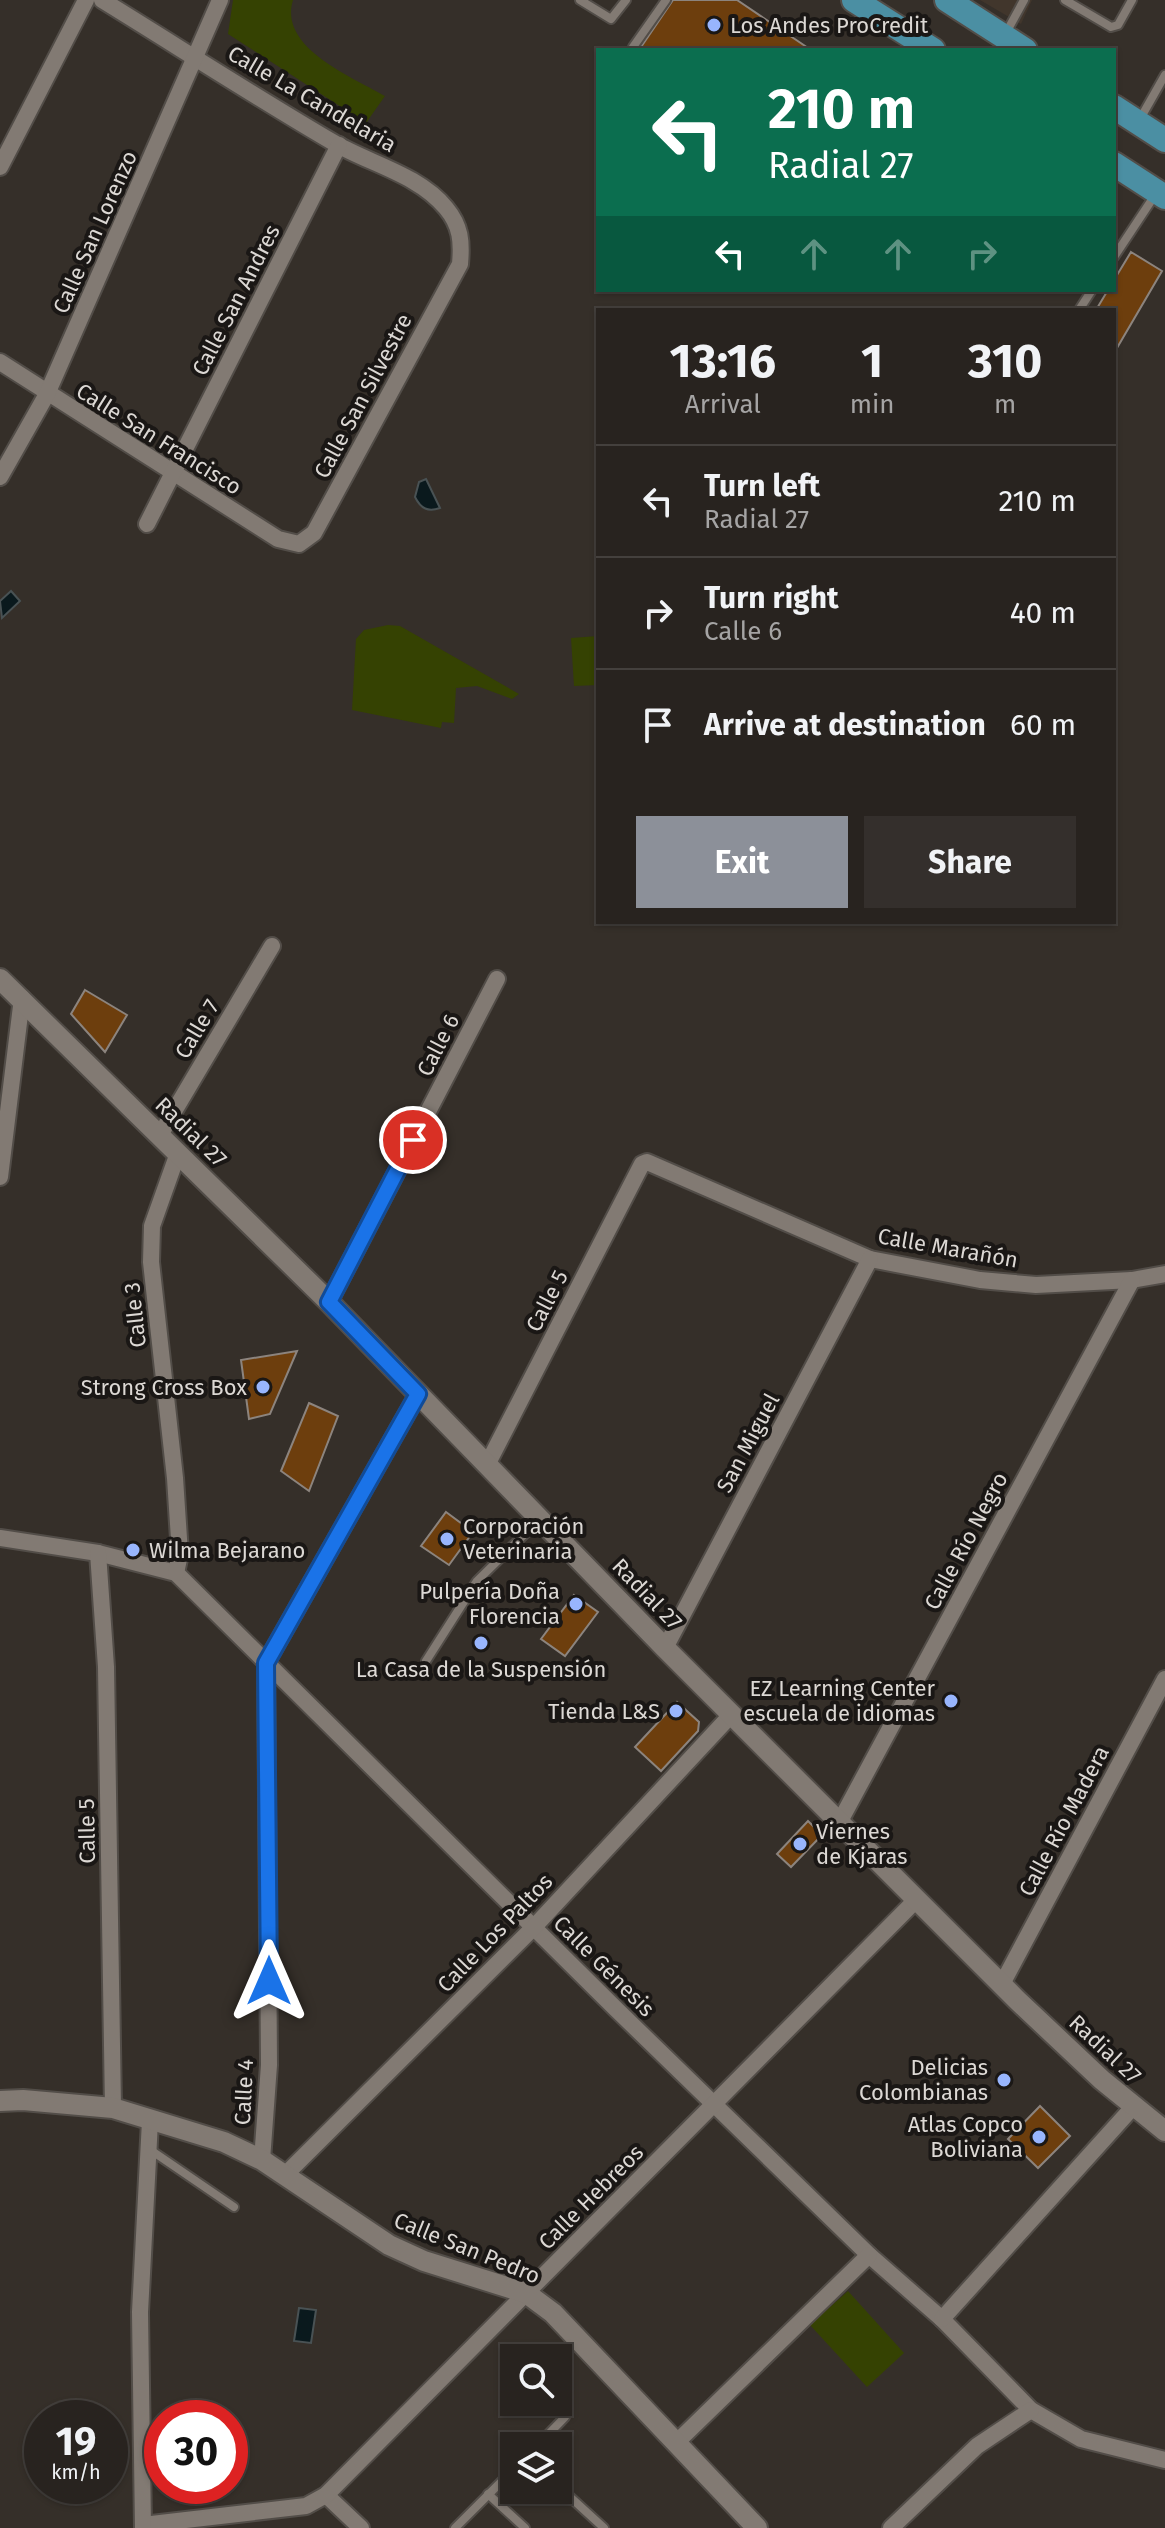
<!DOCTYPE html>
<html lang="en">
<head>
<meta charset="utf-8">
<style>
	:root { --surface:#28231f; --page:#342f2c; --text:#f1f3f6; --muted:#a5a4a4; --line:#44403d; --accent:#8c9099 }
	body { margin:0; font-family:"Fira Sans",sans-serif; background:var(--page); color:var(--text); height:100vh; display:flex; flex-direction:column; font-size:30px; white-space:nowrap }
	* { box-sizing:border-box; margin:0 }
	p { font-size:26px; color:var(--muted) }
	.icon { flex:none; width:44px; height:44px; fill:none; stroke:currentColor; stroke-width:2; stroke-linecap:round; stroke-linejoin:round }
	.map { position:relative; flex:1; overflow:hidden }
	.sheet { position:absolute; left:596px; top:308px; width:520px; height:616px; display:flex; flex-direction:column; background:var(--surface); border-radius:0px; box-shadow:0 2px 6px #0004,0 0 0 2px var(--line) }
	.sheet>* { flex:none }
	.banner { position:absolute; left:596px; top:48px; width:520px; height:244px; border-radius:0px; box-shadow:0 2px 6px #0004,0 0 0 2px var(--line); background:#0b6e4f; color:#fff; overflow:hidden }
	.tools { position:absolute; left:500px; top:2344px; display:grid; gap:16px }
	.tools a { display:grid; place-items:center; width:72px; height:72px; border-radius:0px; background:var(--surface); box-shadow:0 2px 6px #0004,0 0 0 2px var(--line); font-size:40px }
	.speed { position:absolute; left:24px; top:2400px; display:flex; gap:16px; font-size:40px; font-weight:700; text-align:center }
	.speed>* { display:grid; place-content:center; width:104px; height:104px; border-radius:50%; background:var(--surface); box-shadow:0 2px 6px #0004,0 0 0 2px var(--line); line-height:1 }
	.speed small { font-size:20px; font-weight:400 }
	.speed .limit { border:12px solid #d22; background:#fff; color:#111 }
	.pin { position:absolute; display:grid; place-items:center; width:68px; height:68px; color:#fff; margin:-34px; border:4px solid #fff; border-radius:50%; box-shadow:0 2px 8px #0007 }
	.me { position:absolute; width:88px; margin:-44px; rotate:0deg; stroke-linejoin:round; filter:drop-shadow(0 0 6px #0008) }
	.turn { display:flex; align-items:center; gap:28px; height:168px; padding:0 40px; font-size:36px }
	.turn .icon { width:104px; height:104px; stroke-width:2.5 }
	.turn b { display:block; font-size:56px; line-height:68px }
	.lanes { display:flex; align-items:center; height:76px; padding:0 40px; background:#0003; justify-content:center; gap:40px; direction:ltr }
	.lanes .off { opacity:.35 }
	.eta { display:flex; justify-content:space-evenly; align-items:center; height:136px; text-align:center }
	.eta b { font-size:48px; font-weight:700; line-height:56px }
	.primary-button { display:flex; gap:16px; margin-top:auto; padding:16px 40px }
	.primary-button a { flex:1; height:92px; border-radius:0px; background:var(--accent); color:#fff; font-size:32px; font-weight:700; line-height:92px; text-align:center }
	.primary-button a+a { background:var(--page); color:var(--text) }
	ul { padding:0; list-style:none }
	li { display:flex; align-items:center; gap:24px; height:112px; padding:0 40px; border-top:2px solid var(--line) }
	li div { flex:1 }
	li b { display:block; font-size:30px }
	li em { font-style:normal }
	.map>svg:first-child { display:block }
</style>
</head>
<body>
<div class="map">
<svg width="1165" height="2528" viewBox="0 0 1165 2528">
	<rect width="100%" height="100%" fill="#352f29"/>
	<polygon fill="#41362c" points="980,0 1032,0 1021,24"/>
	<g fill="#354202">
		<path d="M233,0H293C278,48 353,77 385,96L366,123L228,34Z"/>
		<polygon points="388,625 400,626 519,694 512,699 477,686 456,688 454,723 442,722 441,728 352,710 356,639 364,630"/>
		<polygon points="598,636 598,685 574,686 571,638"/>
		<polygon points="848,2291 904,2353 867,2387 810,2325"/>
	</g>
	<g fill="#0a191d" stroke="#495254" stroke-width="2">
		<path d="M426,479L440,508C428,512 421,509 415,497L419,482Z"/>
		<polygon points="11,591 20,601 2,618 0,601"/>
		<polygon points="299,2308 316,2310 311,2343 294,2341"/>
	</g>
	<g fill="#6d3e0d" stroke="#8c847e" stroke-width="2">
		<polygon points="673,0 737,0 811,50 639,50"/>
		<polygon points="1131,252 1162,271 1114,353 1114,310 1096,310 1108,290 1114,290 1114,280"/>
		<polygon points="85,990 127,1015 105,1052 71,1014"/>
		<polygon points="297,1351 270,1414 249,1419 241,1360"/>
		<polygon points="309,1403 338,1416 309,1491 281,1471"/>
		<polygon points="446,1512 473,1532 449,1565 421,1546"/>
		<polygon points="574,1595 598,1612 565,1656 541,1639"/>
		<polygon points="677,1702 699,1722 698,1731 661,1771 635,1747"/>
		<polygon points="808,1821 822,1835 791,1867 777,1854"/>
		<polygon points="1040,2106 1070,2136 1038,2168 1008,2139"/>
	</g>
	<g fill="none" stroke-linecap="round" stroke-linejoin="round">
		<g stroke="#524d48" stroke-width="12">
			<g id="service">
				<polyline points="580,0 611,19 626,0"/>
				<polyline points="1065,0 1111,27 1118,25 1132,0"/>
				<polyline points="1006,33 1024,0"/>
				<polyline points="633,47 666,0"/>
				<polyline points="1140,119 1165,75"/>
				<polyline points="1114,257 1155,195"/>
				<polyline points="1079,310 1092,290"/>
				<polyline points="426,1661 477,1581 541,1518"/>
				<polyline points="149,2149 234,2207"/>
				<polyline points="537,2446 565,2417"/>
				<polyline points="558,2486 604,2528"/>
				<polyline points="488,2494 525,2528"/>
				<polyline points="455,2528 514,2469"/>
			</g>
		</g>
		<g stroke="#524d48" stroke-width="20">
			<g id="minor">
				<polyline points="0,167 86,0"/>
				<path d="M0,362L278,539L299,544L314,533L460,264C462,242 461,226 446,208C419,175 371,164 336,144C257,98 180,48 102,0"/>
				<polyline points="0,477 47,394 220,0"/>
				<polyline points="147,524 339,145"/>
				<polyline points="160,1135 272,946"/>
				<polyline points="0,1177 22,998"/>
				<polyline points="329,1302 497,979"/>
				<polyline points="488,1463 642,1164 647,1162 870,1259 980,1280 1036,1285 1132,1280 1165,1274"/>
				<polyline points="0,1538 98,1553 176,1573 617,2010 869,2255 942,2319 1031,2410 1081,2439 1165,2460"/>
				<polyline points="98,1553 106,1667 113,2108"/>
				<polyline points="176,1573 180,1554 175,1478 151,1262 152,1226 178,1153"/>
				<polyline points="665,1648 870,1259"/>
				<polyline points="839,1823 1132,1280"/>
				<polyline points="1002,1984 1165,1679"/>
				<polyline points="262,2160 269,2065 266,1663 418,1394"/>
				<polyline points="284,2176 534,1927 731,1715"/>
				<polyline points="942,2319 1133,2107"/>
				<polyline points="678,2441 869,2255"/>
				<polyline points="326,2495 361,2528"/>
				<polyline points="143,2525 306,2506 326,2495 917,1899"/>
				<polyline points="143,2528 140,2312 150,2121"/>
				<polyline points="891,2528 977,2446 1031,2410"/>
			</g>
		</g>
		<g stroke="#524d48" stroke-width="24">
			<g id="tertiary">
				<polyline points="0,979 329,1302 665,1648 1017,2000 1102,2080 1165,2131"/>
				<polyline points="0,2101 23,2100 113,2108 224,2142 262,2160 389,2245 424,2261 526,2293 553,2313 757,2528"/>
			</g>
		</g>
		<g stroke="#524d48" stroke-width="28">
			<g id="trunk">
				<polyline points="854,0 933,50"/>
				<polyline points="947,0 1025,50"/>
				<polyline points="1114,107 1165,140"/>
				<polyline points="1114,164 1165,197"/>
			</g>
		</g>
		<use href="#service" stroke="#827a73" stroke-width="8"/>
		<use href="#minor" stroke="#827a73" stroke-width="16"/>
		<use href="#tertiary" stroke="#827a73" stroke-width="20"/>
		<use href="#trunk" stroke="#4b8fa3" stroke-width="24"/>
	</g>
	<g fill="none" stroke-linecap="round" stroke-linejoin="round">
		<g stroke="#114b97" stroke-width="20">
			<polyline id="route" points="269,1981 266,1663 418,1394 329,1302 413,1140"/>
		</g>
		<use href="#route" stroke="#1a73e8" stroke-width="14"/>
	</g>
	<g fill="#98b5fd" stroke="#1a1715" stroke-width="3">
		<circle cx="714" cy="25" r="8"/>
		<circle cx="263" cy="1387" r="8"/>
		<circle cx="447" cy="1539" r="8"/>
		<circle cx="133" cy="1550" r="8"/>
		<circle cx="576" cy="1604" r="8"/>
		<circle cx="481" cy="1643" r="8"/>
		<circle cx="951" cy="1701" r="8"/>
		<circle cx="676" cy="1711" r="8"/>
		<circle cx="800" cy="1844" r="8"/>
		<circle cx="1004" cy="2080" r="8"/>
		<circle cx="1039" cy="2137" r="8"/>
	</g>
	<g text-anchor="middle" dominant-baseline="central" stroke-width="8" stroke-linejoin="round" paint-order="stroke">
		<g font-size="22" fill="#dcd8d4" stroke="#1a1715" text-anchor="end">
			<text x="730" y="25" text-anchor="start">Los Andes ProCredit</text>
			<text x="247" y="1387">Strong Cross Box</text>
			<text x="463" y="1526" text-anchor="start">Corporación<tspan x="463" dy="25">Veterinaria</tspan></text>
			<text x="149" y="1550" text-anchor="start">Wilma Bejarano</text>
			<text x="560" y="1591">Pulpería Doña<tspan x="560" dy="25">Florencia</tspan></text>
			<text x="481" y="1669" text-anchor="middle">La Casa de la Suspensión</text>
			<text x="935" y="1688">EZ Learning Center<tspan x="935" dy="25">escuela de idiomas</tspan></text>
			<text x="660" y="1711">Tienda L&amp;S</text>
			<text x="816" y="1831" text-anchor="start">Viernes<tspan x="816" dy="25">de Kjaras</tspan></text>
			<text x="988" y="2067">Delicias<tspan x="988" dy="25">Colombianas</tspan></text>
			<text x="1023" y="2124">Atlas Copco<tspan x="1023" dy="25">Boliviana</tspan></text>
		</g>
		<g font-size="22" fill="#dcd8d4" stroke="#1a1715">
			<text transform="translate(312 99) rotate(30)">Calle La Candelaria</text>
			<text transform="translate(95 232) rotate(-66)">Calle San Lorenzo</text>
			<text transform="translate(236 300) rotate(-63)">Calle San Andres</text>
			<text transform="translate(363 396) rotate(-62)">Calle San Silvestre</text>
			<text transform="translate(159 439) rotate(32)">Calle San Francisco</text>
			<text transform="translate(197 1029) rotate(-59)">Calle 7</text>
			<text transform="translate(438 1045) rotate(-63)">Calle 6</text>
			<text transform="translate(191 1132) rotate(44)">Radial 27</text>
			<text transform="translate(948 1248) rotate(10)">Calle Marañón</text>
			<text transform="translate(547 1301) rotate(-63)">Calle 5</text>
			<text transform="translate(135 1315) rotate(-96)">Calle 3</text>
			<text transform="translate(748 1443) rotate(-62)">San Miguel</text>
			<text transform="translate(966 1541) rotate(-62)">Calle Río Negro</text>
			<text transform="translate(647 1594) rotate(46)">Radial 27</text>
			<text transform="translate(1064 1821) rotate(-62)">Calle Río Madera</text>
			<text transform="translate(87 1831) rotate(-91)">Calle 5</text>
			<text transform="translate(495 1933) rotate(-46)">Calle Los Paltos</text>
			<text transform="translate(604 1966) rotate(45)">Calle Génesis</text>
			<text transform="translate(1105 2049) rotate(43)">Radial 27</text>
			<text transform="translate(244 2092) rotate(-87)">Calle 4</text>
			<text transform="translate(591 2197) rotate(-45)">Calle Hebreos</text>
			<text transform="translate(467 2248) rotate(22)">Calle San Pedro</text>
		</g>
	</g>
</svg>
<div class="tools">
<a><svg class="icon" aria-label="search" viewBox="0 0 24 24"><circle cx="10" cy="10" r="6"/><path d="M15 15l6 6"/></svg></a>
<a><svg class="icon" aria-label="layers" viewBox="0 0 24 24"><path d="M12 4l9 5-9 5-9-5zM3 14l9 5 9-5"/></svg></a>
</div>
<div class="speed"><div>19<small>km/h</small></div><div class="limit">30</div></div>
<div class="pin" style="left:413px;top:1140px;background:#d93025"><svg class="icon" aria-label="arrive" viewBox="0 0 24 24"><path d="M6 21V4h12l-3 4 3 4H6"/></svg></div>
<svg class="me" style="left:269px;top:1981px" viewBox="-20 -20 40 40"><path d="M0-17L14 15 0 8-14 15z" fill="#1a73e8" stroke="#fff" stroke-width="4"/></svg>
<div class="banner">
<div class="turn"><svg class="icon" aria-label="left" viewBox="0 0 24 24"><path d="M17 20v-9H6M10 6l-5 5 5 5"/></svg><div><b>210 m</b>Radial 27</div></div>
<div class="lanes"><svg class="icon" aria-label="left" viewBox="0 0 24 24"><path d="M17 20v-9H6M10 6l-5 5 5 5"/></svg><svg class="icon off" aria-label="ahead" viewBox="0 0 24 24"><path d="M12 20V5M6 11l6-6 6 6"/></svg><svg class="icon off" aria-label="ahead" viewBox="0 0 24 24"><path d="M12 20V5M6 11l6-6 6 6"/></svg><svg class="icon off" aria-label="right" viewBox="0 0 24 24"><path d="M7 20v-9h11M14 6l5 5-5 5"/></svg></div>
</div>
<section class="sheet">
<div class="eta">
<div><b>13:16</b><p>Arrival</p></div>
<div><b>1</b><p>min</p></div>
<div><b>310</b><p>m</p></div>
</div>
<ul>
<li><svg class="icon" aria-label="left" viewBox="0 0 24 24"><path d="M17 20v-9H6M10 6l-5 5 5 5"/></svg><div><b>Turn left</b><p>Radial 27</p></div><em>210 m</em></li>
<li><svg class="icon" aria-label="right" viewBox="0 0 24 24"><path d="M7 20v-9h11M14 6l5 5-5 5"/></svg><div><b>Turn right</b><p>Calle 6</p></div><em>40 m</em></li>
<li><svg class="icon" aria-label="arrive" viewBox="0 0 24 24"><path d="M6 21V4h12l-3 4 3 4H6"/></svg><div><b>Arrive at destination</b></div><em>60 m</em></li>
</ul>
<div class="primary-button"><a>Exit</a><a>Share</a></div>
</section>
</div>
</body>
</html>
